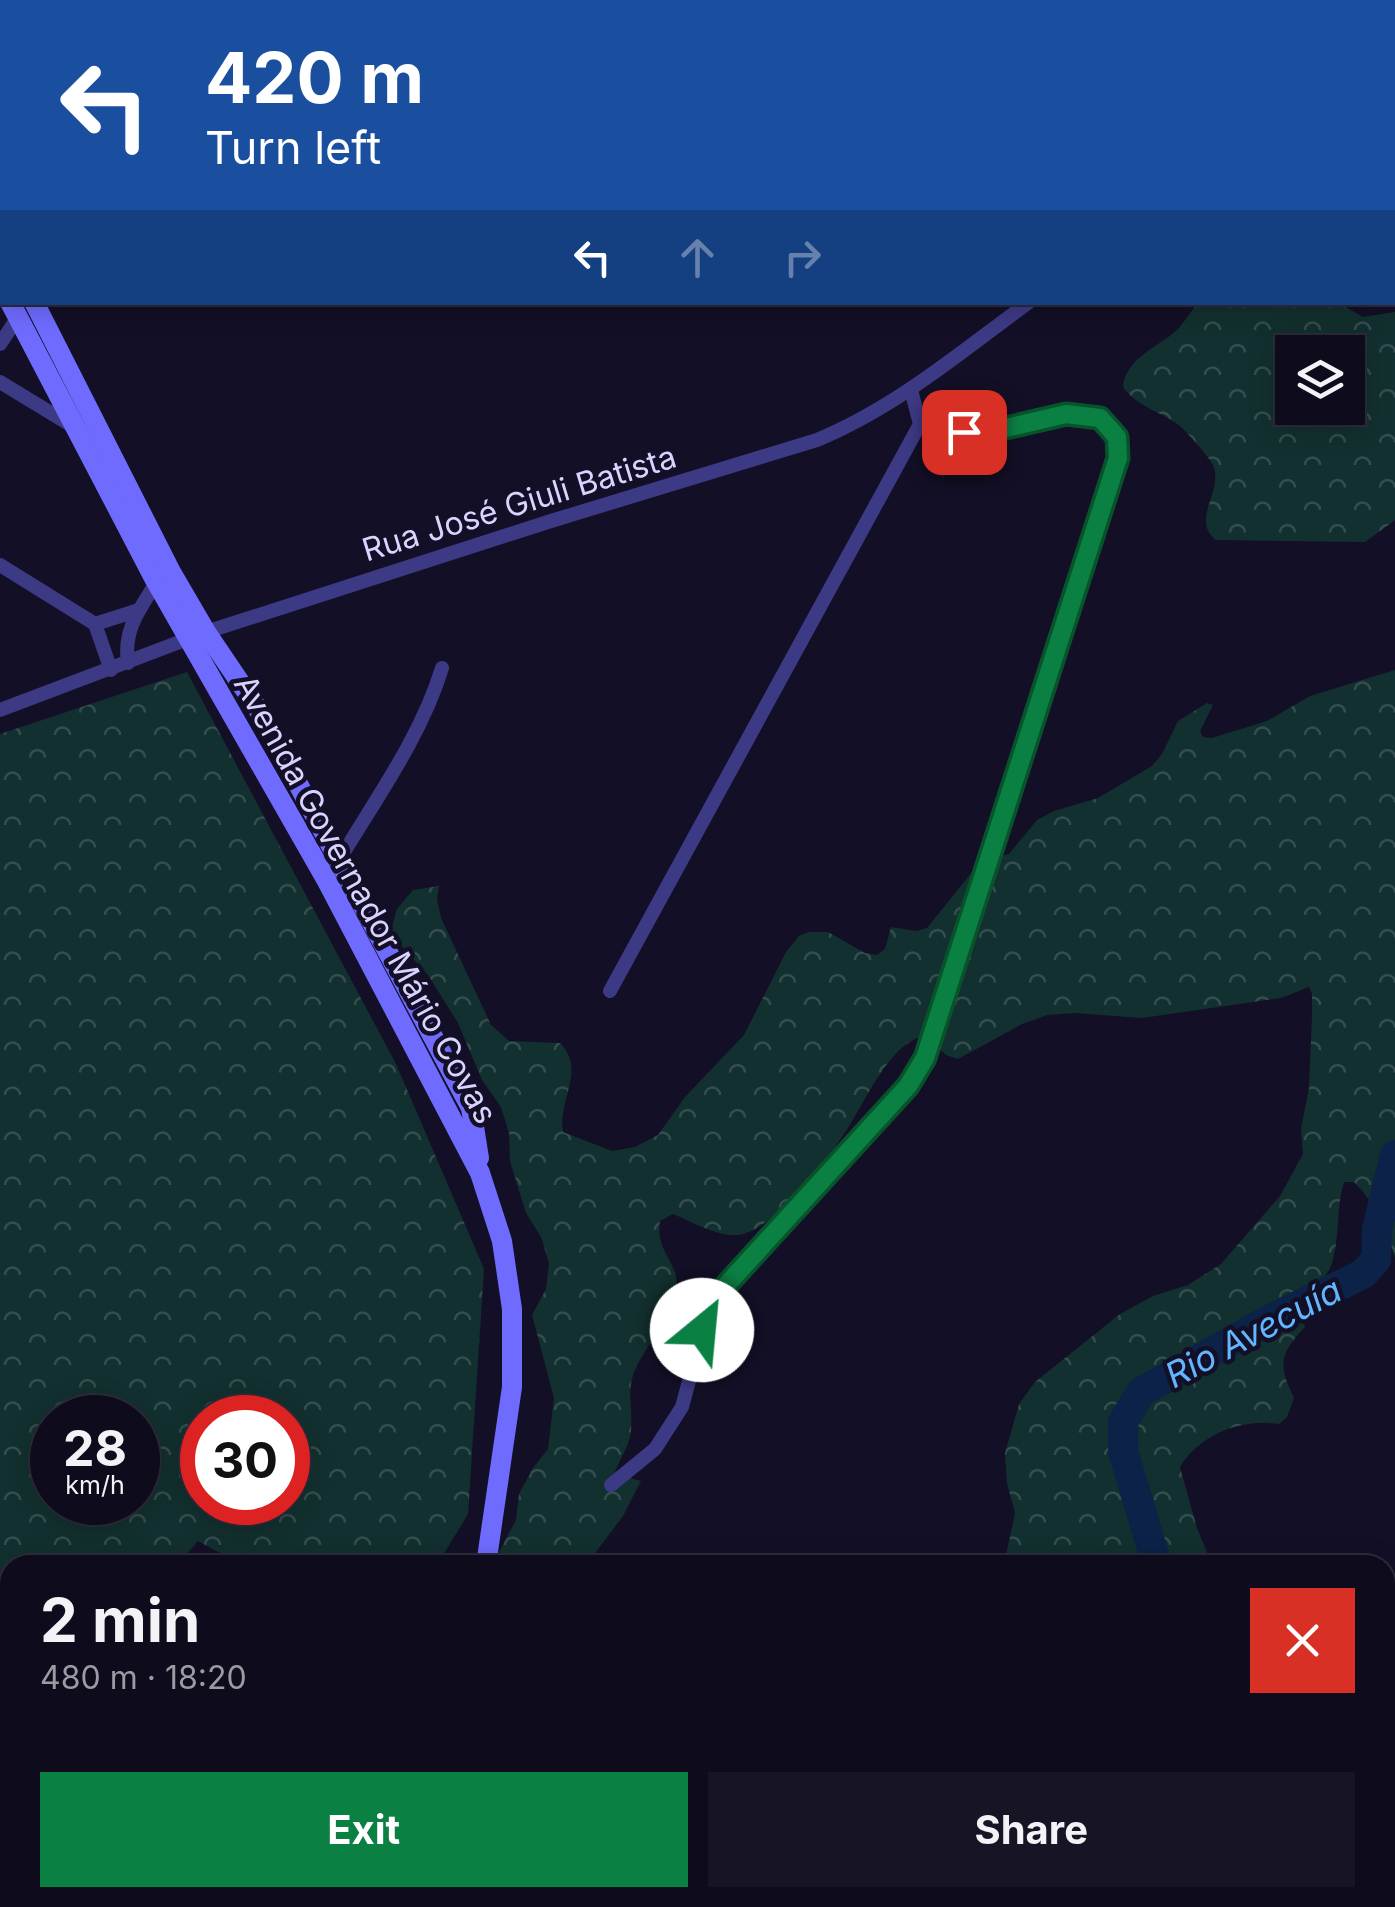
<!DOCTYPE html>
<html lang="en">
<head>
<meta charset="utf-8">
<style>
	:root { --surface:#0e0b1c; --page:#171425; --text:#f1f3f6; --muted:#9b9ba3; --line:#2e2b3b; --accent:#0b8043 }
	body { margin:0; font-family:Inter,sans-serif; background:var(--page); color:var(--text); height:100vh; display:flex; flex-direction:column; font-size:38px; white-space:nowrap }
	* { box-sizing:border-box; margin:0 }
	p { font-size:32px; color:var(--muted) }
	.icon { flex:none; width:55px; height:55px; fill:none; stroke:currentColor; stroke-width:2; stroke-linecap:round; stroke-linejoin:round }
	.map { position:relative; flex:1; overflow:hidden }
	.sheet { position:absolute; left:0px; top:1555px; width:1395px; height:352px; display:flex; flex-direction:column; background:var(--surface); border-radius:30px 30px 0 0; box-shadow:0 5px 25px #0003,0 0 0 2px var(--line) }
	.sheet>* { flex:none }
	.guide { position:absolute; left:0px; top:0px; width:1395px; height:305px; box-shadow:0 5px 25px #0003,0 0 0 2px var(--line); background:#1a4fa0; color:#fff; overflow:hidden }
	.controls { position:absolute; left:1275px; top:335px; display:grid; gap:20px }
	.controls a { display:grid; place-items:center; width:90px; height:90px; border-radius:0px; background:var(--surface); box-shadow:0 5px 25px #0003,0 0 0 2px var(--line); font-size:50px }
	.speed { position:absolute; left:30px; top:1395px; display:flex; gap:20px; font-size:50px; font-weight:700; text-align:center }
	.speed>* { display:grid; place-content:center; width:130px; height:130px; border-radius:50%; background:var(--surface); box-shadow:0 5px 25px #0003,0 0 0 2px var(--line); line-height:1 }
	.speed small { font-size:25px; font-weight:400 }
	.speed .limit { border:15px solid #d22; background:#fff; color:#111 }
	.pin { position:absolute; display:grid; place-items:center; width:85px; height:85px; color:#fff; margin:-42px; border-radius:20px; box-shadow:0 5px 15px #0006 }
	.me { position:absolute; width:110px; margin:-55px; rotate:28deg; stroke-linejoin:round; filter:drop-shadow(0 0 8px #0008) }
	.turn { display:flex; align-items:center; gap:35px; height:210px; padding:0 40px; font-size:45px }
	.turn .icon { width:130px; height:130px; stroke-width:2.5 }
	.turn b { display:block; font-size:70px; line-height:85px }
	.lanes { display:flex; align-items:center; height:95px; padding:0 40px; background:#0003; justify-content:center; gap:50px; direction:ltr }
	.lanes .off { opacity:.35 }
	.round { display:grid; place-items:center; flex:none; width:105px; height:105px; border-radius:0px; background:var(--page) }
	.headline { display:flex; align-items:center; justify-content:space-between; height:170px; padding:0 40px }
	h1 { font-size:60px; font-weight:700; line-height:75px }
	.button { display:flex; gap:20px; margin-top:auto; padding:20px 40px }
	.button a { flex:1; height:115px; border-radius:0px; background:var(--accent); color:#fff; font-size:40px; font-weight:700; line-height:115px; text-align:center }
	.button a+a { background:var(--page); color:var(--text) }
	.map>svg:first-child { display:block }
</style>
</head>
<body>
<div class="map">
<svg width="1395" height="1907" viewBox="0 0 1395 1907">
	<defs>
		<pattern id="forest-crowns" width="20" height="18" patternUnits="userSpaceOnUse" patternTransform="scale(2.5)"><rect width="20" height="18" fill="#12302f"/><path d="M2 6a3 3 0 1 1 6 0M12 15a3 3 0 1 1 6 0" fill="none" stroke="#344d4e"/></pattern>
	</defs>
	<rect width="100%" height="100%" fill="#130f26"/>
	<g fill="url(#forest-crowns)" fill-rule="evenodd">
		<path d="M1198,303L1337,302L1363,317L1395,312V520L1365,542L1216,540C1190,520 1224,491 1213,465C1209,457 1184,428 1176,423C1157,410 1138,407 1123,387C1126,357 1158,348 1178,329C1185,321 1191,311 1198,303ZM1348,352V408H1292V352Z"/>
		<path d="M1395,670V1258C1386,1228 1376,1204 1354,1182H1344C1336,1207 1340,1234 1333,1259C1326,1290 1295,1288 1305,1327C1279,1354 1278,1365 1294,1398L1287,1417L1279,1424C1242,1418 1200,1434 1180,1467L1197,1528L1212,1565H1004L1015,1513L1007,1483L1005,1453L1019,1404L1035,1382L1120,1314L1153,1296L1188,1285L1221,1264L1280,1196L1303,1154L1301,1129L1309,1088L1312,1016V994L1309,987L1281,998L1142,1018L1075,1013L1047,1015L1022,1024L958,1059L946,1055L926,1036C892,1039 865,1102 848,1128C829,1157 770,1239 731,1235C713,1234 690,1221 673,1214L660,1221C655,1252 678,1261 677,1287C676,1317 646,1343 635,1370C626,1391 633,1409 631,1431C630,1444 619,1461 614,1474L641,1481L623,1516L586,1565H492L516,1520L519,1494L533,1468L548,1449L554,1398L532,1315L546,1289L549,1263L541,1237L526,1213L510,1161L509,1133L501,1107L482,1080L458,1023L428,975L390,933L397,909L413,890L439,886L437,899L441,918L491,1025L509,1041L560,1043C587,1071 557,1100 563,1132L612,1151L635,1147L658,1135L685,1097L744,1035L786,952L799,936L809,932H828L865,953L877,955L885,949L891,927L916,931L927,928L981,861L1009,854L1037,820L1054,811L1098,798L1152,766L1162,754L1178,721L1207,703L1213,705L1200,731L1203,737L1212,738L1267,721L1310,696Z"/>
		<path d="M187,672L396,1064L484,1269L468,1514L437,1565H242L198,1541L177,1565H10V1596L0,1589V734ZM52,1418H138V1502H52ZM202,1418H288V1502H202Z"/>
		<polygon points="1395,1874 1395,1907 1270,1907 1281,1898 1385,1898 1385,1875"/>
		<polygon points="770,1898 909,1898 896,1907 771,1907"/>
	</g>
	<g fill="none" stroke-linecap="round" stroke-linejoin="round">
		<g stroke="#0c2248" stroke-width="30">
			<polyline points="1157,1565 1123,1451 1123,1422 1141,1392 1265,1322 1363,1274 1376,1260 1377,1229 1395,1155"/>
			<polyline points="847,1898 854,1907"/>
		</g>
		<g stroke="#3d3a85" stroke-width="14">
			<polyline points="104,0 108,2"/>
			<polyline points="1392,147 1395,146"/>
			<polyline points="0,344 18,317"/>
			<polyline points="0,382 74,427"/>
			<polyline points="0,565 95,624 111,670"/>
			<polyline points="95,624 139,610"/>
			<path d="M128,663C123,630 139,610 156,583"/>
			<path d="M0,710L206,632L551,521L817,440C895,408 961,352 1029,302"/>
			<path d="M338,862C375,800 421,737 442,668"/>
			<polyline points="610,991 920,424 911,390"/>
			<path d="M611,1485L655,1449L682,1407L710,1303L908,1086L925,1058L1118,458L1117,437L1100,417C1089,416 1078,414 1068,414C1016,415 974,451 920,424"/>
			<polyline points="0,1621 10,1628"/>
			<polyline points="0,1736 10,1723"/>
			<polyline points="52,1907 60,1898"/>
		</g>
		<g stroke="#6f6bff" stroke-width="20">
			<polyline points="0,235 2,240"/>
			<polyline points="0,282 2,287"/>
			<polyline points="10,302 154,578 327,881 480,1173 502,1241 512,1309 512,1387 486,1565"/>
			<polyline points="34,302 171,572 206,632 258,709 471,1108 479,1158"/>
			<polyline points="356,1907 361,1898"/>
		</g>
	</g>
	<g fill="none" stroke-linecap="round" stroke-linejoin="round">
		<g stroke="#07532c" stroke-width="25">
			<polyline id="route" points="702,1330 710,1303 908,1086 925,1058 1118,458 1117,437 1100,418 1066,414 989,432 964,432"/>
		</g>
		<use href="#route" stroke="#0b8043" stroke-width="18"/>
	</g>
	<g text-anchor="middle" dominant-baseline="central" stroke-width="9" stroke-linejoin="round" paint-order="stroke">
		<g font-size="32" fill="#d9d4ff" stroke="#130f26">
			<text transform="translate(519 503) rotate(-17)">Rua José Giuli Batista</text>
			<text transform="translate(366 899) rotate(61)">Avenida Governador Mário Covas</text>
		</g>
		<g font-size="35" font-style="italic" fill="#62b6ff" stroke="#130f26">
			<text transform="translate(1253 1332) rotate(-28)">Rio Avecuía</text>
		</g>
	</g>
</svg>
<div class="controls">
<a><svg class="icon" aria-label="layers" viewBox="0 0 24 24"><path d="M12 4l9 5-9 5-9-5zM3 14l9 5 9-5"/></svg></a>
</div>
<div class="speed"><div>28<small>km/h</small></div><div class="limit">30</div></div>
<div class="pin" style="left:964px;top:432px;background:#d93025"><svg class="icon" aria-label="arrive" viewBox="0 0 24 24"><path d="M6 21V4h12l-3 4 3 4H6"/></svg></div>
<svg class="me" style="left:702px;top:1330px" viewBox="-20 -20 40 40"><circle r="19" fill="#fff"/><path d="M0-13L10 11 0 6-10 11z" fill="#0b8043"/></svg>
<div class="guide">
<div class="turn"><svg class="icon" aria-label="left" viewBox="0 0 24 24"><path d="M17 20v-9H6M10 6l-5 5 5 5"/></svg><div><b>420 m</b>Turn left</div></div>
<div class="lanes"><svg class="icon" aria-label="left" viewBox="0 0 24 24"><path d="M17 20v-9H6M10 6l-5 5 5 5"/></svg><svg class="icon off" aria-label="ahead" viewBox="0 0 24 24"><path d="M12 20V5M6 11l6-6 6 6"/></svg><svg class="icon off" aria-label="right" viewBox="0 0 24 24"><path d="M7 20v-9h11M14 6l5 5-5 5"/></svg></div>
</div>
<section class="sheet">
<div class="headline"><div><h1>2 min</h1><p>480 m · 18:20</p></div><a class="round" style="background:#d93025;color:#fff"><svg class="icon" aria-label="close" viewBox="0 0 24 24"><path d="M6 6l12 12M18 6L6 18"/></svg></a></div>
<div class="button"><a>Exit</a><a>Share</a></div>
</section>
</div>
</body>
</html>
